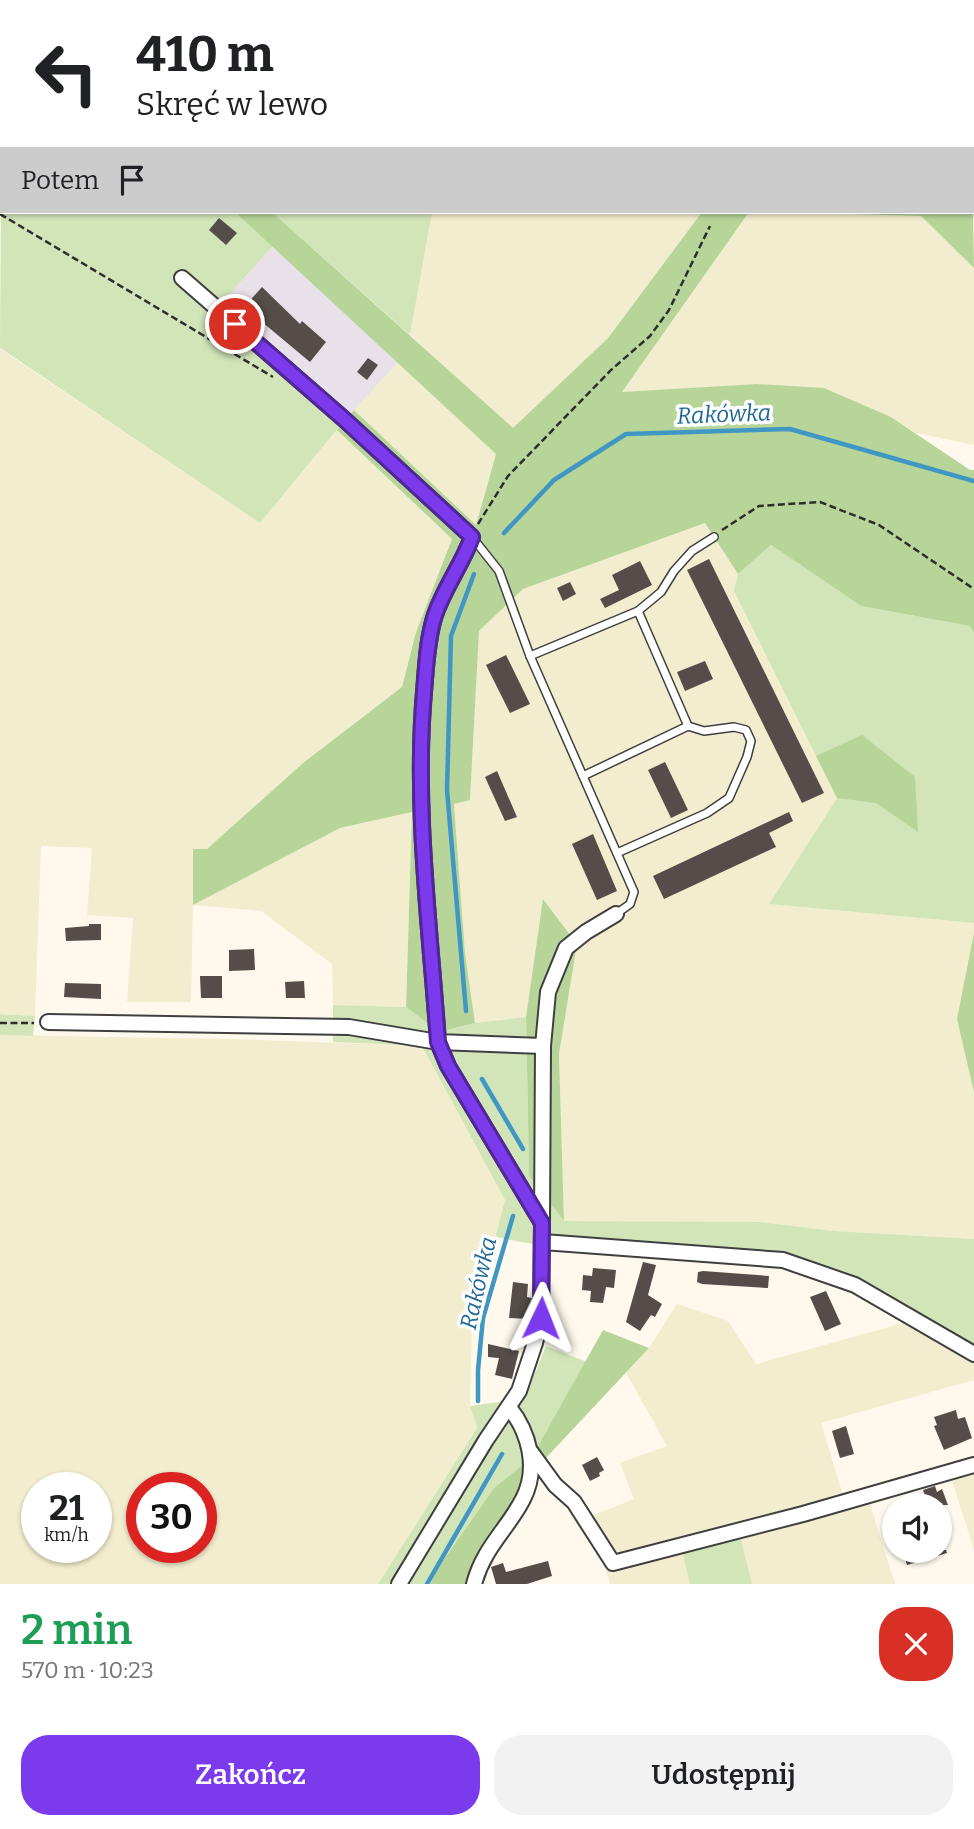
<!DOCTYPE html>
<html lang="pl">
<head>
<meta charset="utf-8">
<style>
	:root { --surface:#fff; --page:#f2f2f2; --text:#202124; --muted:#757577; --accent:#7c3aed }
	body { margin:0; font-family:Bitter,serif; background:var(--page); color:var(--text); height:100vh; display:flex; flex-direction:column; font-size:26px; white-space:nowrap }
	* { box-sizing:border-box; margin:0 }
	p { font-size:23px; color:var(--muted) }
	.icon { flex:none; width:38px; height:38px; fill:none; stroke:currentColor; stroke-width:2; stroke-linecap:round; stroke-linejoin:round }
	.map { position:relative; height:1584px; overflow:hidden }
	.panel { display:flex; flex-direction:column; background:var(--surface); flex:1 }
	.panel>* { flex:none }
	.banner { position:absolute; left:0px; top:0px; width:975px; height:214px; box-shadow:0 2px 5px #0004; background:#fff; color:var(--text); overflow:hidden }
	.tools { position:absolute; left:882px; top:1493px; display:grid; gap:14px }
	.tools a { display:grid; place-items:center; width:70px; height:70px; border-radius:50%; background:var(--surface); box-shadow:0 2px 5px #0004; font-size:35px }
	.speed { position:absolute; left:21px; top:1472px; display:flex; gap:14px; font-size:35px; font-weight:700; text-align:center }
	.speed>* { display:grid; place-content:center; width:91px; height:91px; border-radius:50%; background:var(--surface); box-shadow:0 2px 5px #0004; line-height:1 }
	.speed small { font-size:18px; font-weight:400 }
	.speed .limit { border:10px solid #d22; background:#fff; color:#111 }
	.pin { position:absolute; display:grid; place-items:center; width:60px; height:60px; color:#fff; margin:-30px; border:4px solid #fff; border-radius:50%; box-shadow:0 2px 7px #0007 }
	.me { position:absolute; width:77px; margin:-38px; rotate:2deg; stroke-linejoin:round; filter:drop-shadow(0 0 5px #0008) }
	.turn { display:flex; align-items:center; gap:24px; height:147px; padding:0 21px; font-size:32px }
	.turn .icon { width:91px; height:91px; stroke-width:2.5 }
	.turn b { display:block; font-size:49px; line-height:60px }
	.then { display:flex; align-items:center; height:66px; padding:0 21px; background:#0003; gap:14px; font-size:26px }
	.round { display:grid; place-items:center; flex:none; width:74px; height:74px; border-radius:28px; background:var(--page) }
	.headline { display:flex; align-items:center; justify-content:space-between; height:119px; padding:0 21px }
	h1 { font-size:42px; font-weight:600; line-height:52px; color:#1e9e55 }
	.button { display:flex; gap:14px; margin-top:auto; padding:14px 21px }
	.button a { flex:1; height:80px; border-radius:28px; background:var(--accent); color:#fff; font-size:28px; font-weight:600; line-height:80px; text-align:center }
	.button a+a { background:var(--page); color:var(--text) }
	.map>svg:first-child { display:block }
</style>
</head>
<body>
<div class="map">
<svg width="974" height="1584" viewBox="0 0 974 1584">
	<rect width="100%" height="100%" fill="#fef9ec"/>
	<polygon fill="#e9e1ea" points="273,246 399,362 345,420 217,308"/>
	<g fill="#f2edce" fill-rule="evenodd">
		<polygon points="432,212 702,212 608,338 513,429 410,335"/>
		<polygon points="749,212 921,216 974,268 974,445 916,433 891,417 757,384 621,393"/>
		<polygon points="0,349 260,523 337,430 452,539 416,632 402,687 303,763 207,849 193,904 340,828 412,812 406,1007 333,1005 332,964 261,911 193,905 191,1002 127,1002 133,918 87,915 92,848 41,846 35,1016 0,1014"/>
		<polygon points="398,362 496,453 476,525 354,410"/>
		<polygon points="705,523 738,574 735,591 837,798 769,904 974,923 974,1239 833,1231 760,1222 564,1221 559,1054 577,944 544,900 526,1017 475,1023 465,953 454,803 470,799 479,631 523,589"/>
		<path d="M0,1035L232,1039L422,1046L505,1200L472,1317L470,1406L477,1428L378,1584H0ZM37,1488H96V1547H37ZM142,1488H201V1547H142Z"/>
		<polygon points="677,1304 728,1321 756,1364 907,1322 974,1357 974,1380 821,1423 844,1498 866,1491 895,1584 610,1584 603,1560 581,1520 634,1499 620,1463 667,1446 626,1373 649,1348"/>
		<polygon points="974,1460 974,1550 948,1468"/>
	</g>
	<g fill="#d2e5b9">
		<polygon points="2,47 2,212 235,212 273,246 217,308 345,420 260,523 0,348"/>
		<polygon points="272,212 432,212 410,335"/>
		<polygon points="771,545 861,606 971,626 974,633 974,923 769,904 837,798 734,591 738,574"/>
		<polygon points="333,1005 406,1007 439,1032 475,1023 526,1017 529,1176 564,1221 760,1222 834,1231 974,1239 974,1357 819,1270 683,1257 582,1253 495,1237 505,1200 422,1046 333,1042"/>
		<polygon points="0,1014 35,1016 33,1036 0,1035"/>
		<polygon points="546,1346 587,1362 532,1457 494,1488 439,1565 430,1584 378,1584 477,1428 470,1406 525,1398"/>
		<polygon points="738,1529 752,1584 690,1584 679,1538"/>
	</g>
	<g fill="#b7d599">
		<polygon points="0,0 176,0 179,2 2,2 0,48"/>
		<polygon points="973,206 974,268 921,216 773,212 973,212"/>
		<polygon points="235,212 272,212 513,428 608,338 702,212 749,212 622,392 757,384 824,388 891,417 970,470 974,470 974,633 970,626 861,606 771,545 738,574 705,523 523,589 479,631 470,800 454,804 465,953 475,1023 439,1032 406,1007 412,812 340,828 193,905 193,849 207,849 303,763 402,687 416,632 452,539 337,430 354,410 476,525 496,454"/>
		<polygon points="862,735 915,777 918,832 876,803 837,798 816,756"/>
		<polygon points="543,899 577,944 559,1054 564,1221 529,1176 526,1017"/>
		<polygon points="974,933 974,1092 957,1019"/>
		<polygon points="603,1330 649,1348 544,1460 474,1563 467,1584 430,1584 439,1566 494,1488 532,1457"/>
	</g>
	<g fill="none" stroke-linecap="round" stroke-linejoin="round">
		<g stroke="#4197c3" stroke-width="4.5">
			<polyline points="504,533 554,480 626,434 790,429 974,481"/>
			<polyline points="466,1011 447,790 451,636 474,574"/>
			<polyline points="482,1079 523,1149"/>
			<polyline points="478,1401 478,1370 483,1318 513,1216"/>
			<polyline points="427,1584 502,1454"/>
		</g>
	</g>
	<g fill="#544d49">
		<polygon points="219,218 237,233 226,245 209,230"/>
		<polygon points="262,287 300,324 302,321 326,342 310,362 244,307"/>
		<polygon points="368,358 378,365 367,380 357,372"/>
		<polygon points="709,559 824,793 802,803 687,570"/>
		<polygon points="640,561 652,585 605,608 600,599 619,590 612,575"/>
		<polygon points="570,582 576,594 563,601 557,588"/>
		<polygon points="506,655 530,704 510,713 486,665"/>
		<polygon points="705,661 713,679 685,691 677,672"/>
		<polygon points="665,762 688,810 671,818 648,770"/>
		<polygon points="497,771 517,817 505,821 485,777"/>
		<polygon points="789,812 793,821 769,833 776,847 664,899 653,876"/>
		<polygon points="593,834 617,891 597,900 572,844"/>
		<polygon points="89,924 101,924 101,940 66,941 65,928 89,926"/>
		<polygon points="254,949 255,970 229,971 229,950"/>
		<polygon points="200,976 222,976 222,998 201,998"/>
		<polygon points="304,981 305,998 286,998 285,982"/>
		<polygon points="65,983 101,984 101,999 64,997"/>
		<polygon points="643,1262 656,1265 648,1295 662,1304 655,1317 651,1315 640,1331 626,1322"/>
		<polygon points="593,1268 616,1270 614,1288 606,1287 603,1303 590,1302 591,1291 582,1290 583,1275 592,1276"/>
		<polygon points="703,1271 769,1276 768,1288 702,1284 697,1282 698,1272"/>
		<polygon points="513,1282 528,1284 527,1297 532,1298 531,1319 509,1318"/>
		<polygon points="826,1291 841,1324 825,1331 810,1297"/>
		<polygon points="488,1344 519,1351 512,1379 495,1375 499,1358 488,1357"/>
		<polygon points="956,1410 958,1419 965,1417 972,1438 944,1450 934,1426 937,1425 934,1417"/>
		<polygon points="846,1426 854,1454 840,1458 832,1431"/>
		<polygon points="597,1457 604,1470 599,1473 600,1476 590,1481 582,1465"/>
		<polygon points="935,1486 937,1492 942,1489 948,1505 928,1505 923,1490"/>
		<polygon points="902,1550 946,1550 947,1553 907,1565"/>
		<polygon points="548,1561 552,1576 527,1584 496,1584 491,1567 503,1563 506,1572"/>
	</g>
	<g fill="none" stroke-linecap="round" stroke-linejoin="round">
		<g stroke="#3f3f3f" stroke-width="10">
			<g id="service">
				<polyline points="878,2 879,0"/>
				<polyline points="907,2 908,0"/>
				<polyline points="472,537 499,571 530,656 634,892 630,904 616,914"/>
				<polyline points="638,611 661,592 674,571 692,551 714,537"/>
				<polyline points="530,656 638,611 688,726 704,731 734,727 746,730 751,741 747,757 729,798 707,813 617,853"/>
				<polyline points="583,776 688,726"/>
			</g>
		</g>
		<g stroke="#3f3f3f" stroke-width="18">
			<g id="minor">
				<polyline points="821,0 824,2"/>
				<polyline points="973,38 974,38"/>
				<path d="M182,278L345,420L472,537C462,565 443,589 434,618C427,642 426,668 424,692C414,805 430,928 438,1042L543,1046"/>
				<polyline points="48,1022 349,1027 438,1042 448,1066 542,1223 541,1318 535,1343 519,1391 486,1440 399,1584"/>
				<polyline points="542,1222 543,1046 548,992 566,948 586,932 616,914"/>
				<polyline points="543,1242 783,1260 855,1285 974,1354"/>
				<polyline points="531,1452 555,1485 574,1502 613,1563 803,1514 974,1465"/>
				<path d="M474,1584C484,1547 507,1530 523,1499C539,1468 529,1432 509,1407"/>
			</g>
		</g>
		<g stroke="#2e2e2e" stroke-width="2.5" stroke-dasharray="7 3.5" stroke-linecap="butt">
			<polyline points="271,0 273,2"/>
			<polyline points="720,2 721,0"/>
			<polyline points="973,130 974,131"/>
			<polyline points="0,214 273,377"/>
			<polyline points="478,524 508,476 611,370 650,336 669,310 710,226"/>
			<polyline points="722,530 759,506 820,502 879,525 974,589"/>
			<polyline points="0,1023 34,1023"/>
		</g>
		<use href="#service" stroke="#fff" stroke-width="7"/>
		<use href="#minor" stroke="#fff" stroke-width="14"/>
	</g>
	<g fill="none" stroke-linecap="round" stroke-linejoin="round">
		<g stroke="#51269a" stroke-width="18">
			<path id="route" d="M235,324L345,420L472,537C462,565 443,589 434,618C427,642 426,668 424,692C414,807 430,927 438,1042L448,1066L542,1223L541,1318"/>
		</g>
		<use href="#route" stroke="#7c3aed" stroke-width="12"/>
	</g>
	<g text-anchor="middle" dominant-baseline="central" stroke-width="7" stroke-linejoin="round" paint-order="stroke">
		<g font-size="23" font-style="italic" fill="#1e6895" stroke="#fff">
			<text transform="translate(724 414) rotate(-2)">Rakówka</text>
			<text transform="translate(478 1283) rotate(-77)">Rakówka</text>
		</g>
	</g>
</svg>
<div class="tools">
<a><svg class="icon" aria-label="sound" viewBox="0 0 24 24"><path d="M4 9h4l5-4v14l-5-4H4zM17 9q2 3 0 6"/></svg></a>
</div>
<div class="speed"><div>21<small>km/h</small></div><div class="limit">30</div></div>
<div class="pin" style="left:235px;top:324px;background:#d93025"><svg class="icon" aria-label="arrive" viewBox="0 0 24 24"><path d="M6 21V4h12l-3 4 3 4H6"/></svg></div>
<svg class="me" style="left:541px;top:1318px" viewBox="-20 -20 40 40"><path d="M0-17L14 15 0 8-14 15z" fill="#7c3aed" stroke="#fff" stroke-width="4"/></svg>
<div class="banner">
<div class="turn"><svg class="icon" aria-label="left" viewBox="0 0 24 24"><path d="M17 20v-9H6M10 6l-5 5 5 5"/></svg><div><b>410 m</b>Skręć w lewo</div></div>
<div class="then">Potem<svg class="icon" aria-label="arrive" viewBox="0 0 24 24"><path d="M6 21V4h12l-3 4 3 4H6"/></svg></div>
</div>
</div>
<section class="panel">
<div class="headline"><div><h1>2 min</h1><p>570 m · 10:23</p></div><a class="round" style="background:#d93025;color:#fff"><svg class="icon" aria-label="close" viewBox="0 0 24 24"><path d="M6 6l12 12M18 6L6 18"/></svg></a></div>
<div class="button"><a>Zakończ</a><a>Udostępnij</a></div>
</section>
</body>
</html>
